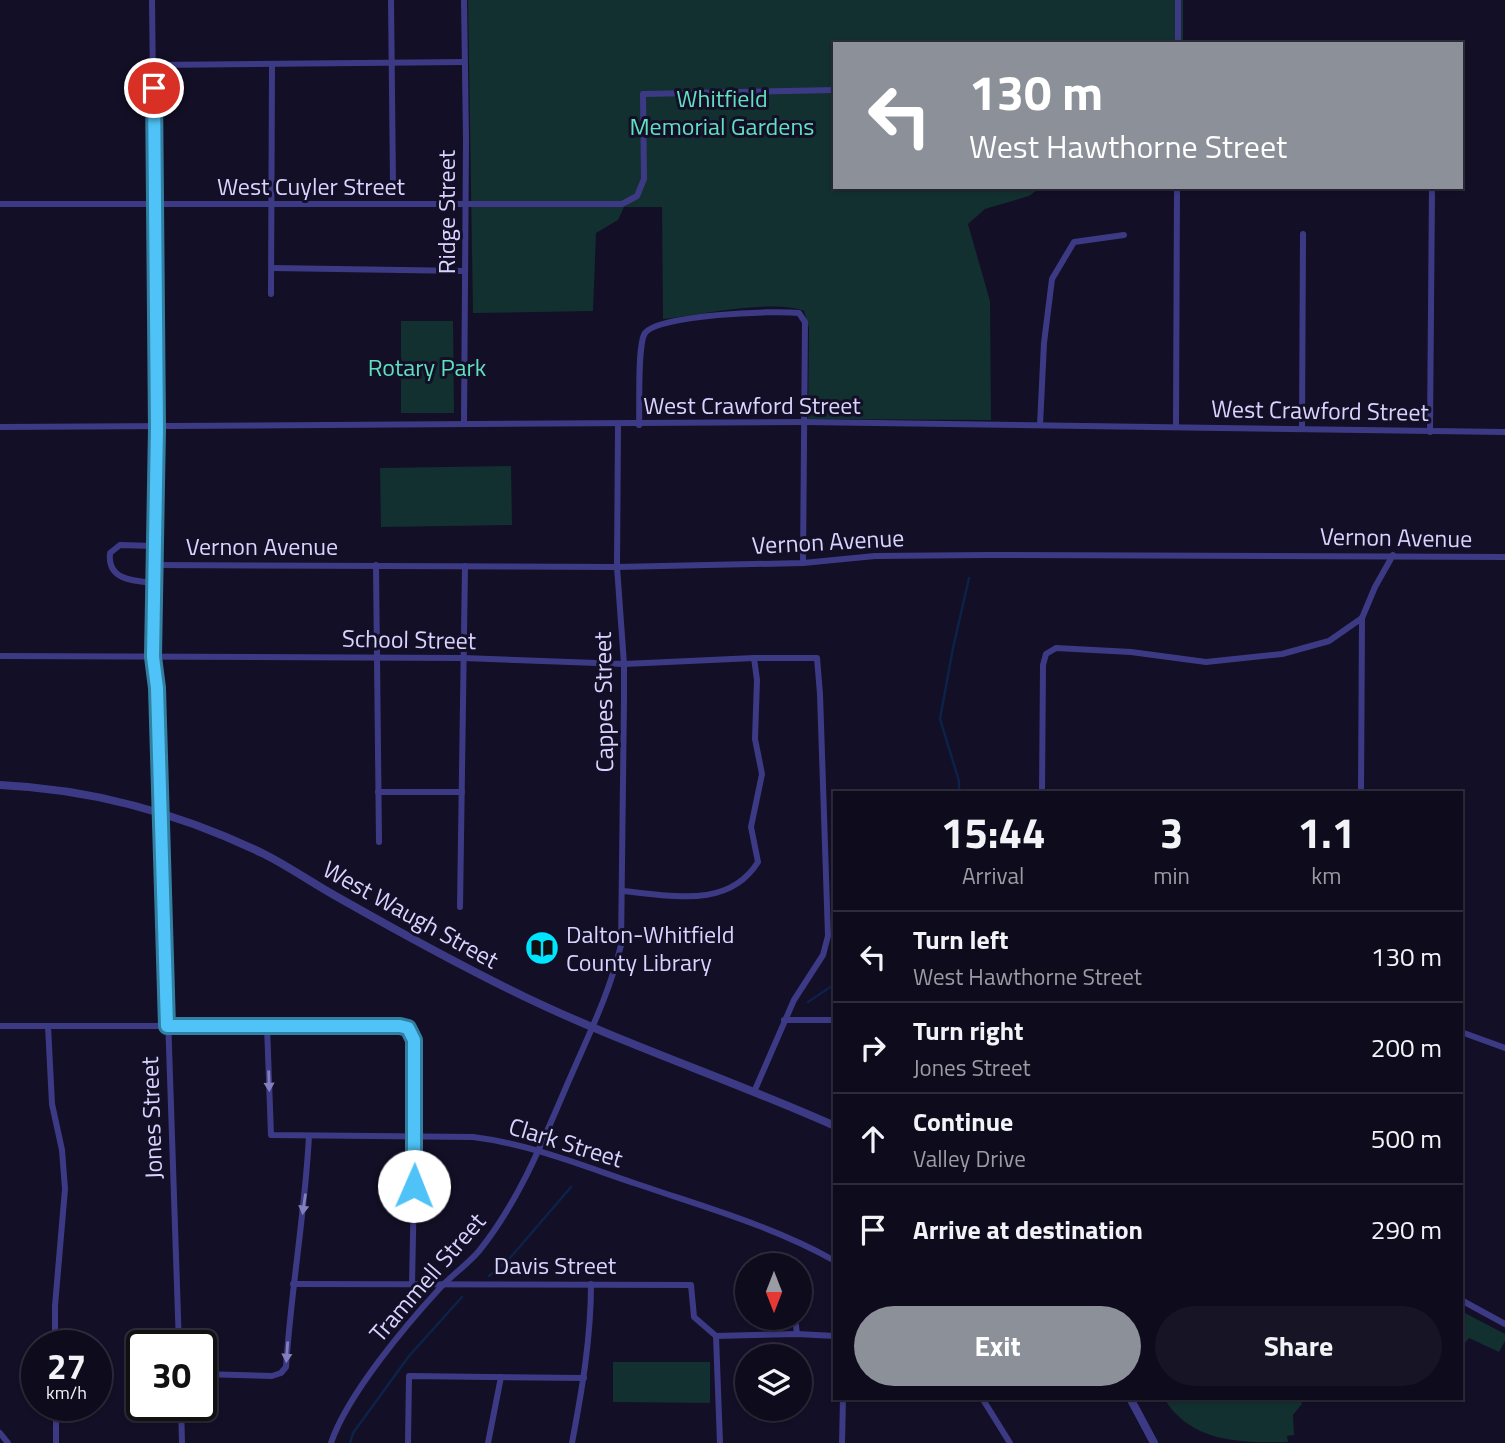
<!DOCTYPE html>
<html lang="en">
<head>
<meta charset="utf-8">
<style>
	:root { --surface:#0e0b1c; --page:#171425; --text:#f1f3f6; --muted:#9b9ba3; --line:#2e2b3b; --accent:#8c9099 }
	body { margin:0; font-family:"Titillium Web",sans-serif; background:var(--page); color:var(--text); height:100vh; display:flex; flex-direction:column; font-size:26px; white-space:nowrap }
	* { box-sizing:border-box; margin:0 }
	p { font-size:23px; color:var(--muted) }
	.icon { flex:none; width:38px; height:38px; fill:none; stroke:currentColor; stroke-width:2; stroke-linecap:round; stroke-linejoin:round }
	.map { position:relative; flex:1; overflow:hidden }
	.side { position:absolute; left:833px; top:791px; width:630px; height:609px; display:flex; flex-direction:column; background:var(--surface); border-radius:0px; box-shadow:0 2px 5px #0004,0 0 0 2px var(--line) }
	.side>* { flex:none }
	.top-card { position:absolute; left:833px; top:42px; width:630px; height:147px; border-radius:0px; box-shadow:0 2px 5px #0004,0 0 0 2px var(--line); background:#8c9099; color:#fff; overflow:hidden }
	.needle { width:46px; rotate:180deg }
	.controls { position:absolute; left:735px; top:1253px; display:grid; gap:14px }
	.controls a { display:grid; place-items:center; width:77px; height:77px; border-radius:50%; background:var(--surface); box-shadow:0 2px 5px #0004,0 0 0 2px var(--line); font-size:35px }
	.speed { position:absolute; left:21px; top:1330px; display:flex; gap:14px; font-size:35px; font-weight:700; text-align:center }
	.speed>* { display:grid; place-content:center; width:91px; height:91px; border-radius:50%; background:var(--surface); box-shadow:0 2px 5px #0004,0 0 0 2px var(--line); line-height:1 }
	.speed small { font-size:18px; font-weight:400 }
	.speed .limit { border:4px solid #111; border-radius:10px; background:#fff; color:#111 }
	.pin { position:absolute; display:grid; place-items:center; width:60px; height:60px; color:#fff; margin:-30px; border:4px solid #fff; border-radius:50%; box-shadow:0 2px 7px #0007 }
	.me { position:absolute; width:77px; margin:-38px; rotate:1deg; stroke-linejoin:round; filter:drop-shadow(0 0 5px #0008) }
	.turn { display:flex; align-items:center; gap:24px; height:147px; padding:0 21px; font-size:32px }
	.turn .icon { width:91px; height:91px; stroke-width:2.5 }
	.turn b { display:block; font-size:49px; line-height:60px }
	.eta { display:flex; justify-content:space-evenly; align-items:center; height:119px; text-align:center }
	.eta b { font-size:42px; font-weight:700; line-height:49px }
	.action { display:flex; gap:14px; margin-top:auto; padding:14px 21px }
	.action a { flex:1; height:80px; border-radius:42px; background:var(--accent); color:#fff; font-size:28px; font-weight:700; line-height:80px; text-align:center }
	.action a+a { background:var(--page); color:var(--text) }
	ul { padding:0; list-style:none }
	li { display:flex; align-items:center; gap:21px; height:91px; padding:0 21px; border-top:2px solid var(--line) }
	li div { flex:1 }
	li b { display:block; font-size:26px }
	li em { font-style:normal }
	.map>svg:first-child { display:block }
</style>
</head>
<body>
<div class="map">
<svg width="1505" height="1443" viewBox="0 0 1505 1443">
	<rect width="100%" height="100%" fill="#130f26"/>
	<g fill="#12302f">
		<path d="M468,0H1183V44H835V187H1041L1029,196L985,209L968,224L990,301L991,420L808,419L809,328L804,311C769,299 701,315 663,319L662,207H624L618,220L596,233L593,311L473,313Z"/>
		<polygon points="401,321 453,321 454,413 401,413"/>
		<polygon points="511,466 512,525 381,527 380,468"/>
		<polygon points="1461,1311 1505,1334 1505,1341 1499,1352 1469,1338 1465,1343 1461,1342"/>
		<polygon points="613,1362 710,1362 710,1403 613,1402"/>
		<path d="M1164,1398H1300L1302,1404L1293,1415L1294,1435L1287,1436L1288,1442C1242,1443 1190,1443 1164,1398Z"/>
	</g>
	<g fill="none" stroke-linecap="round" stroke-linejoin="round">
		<g stroke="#0c2248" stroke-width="2.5">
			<polyline points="959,793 959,781 940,719 953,648 969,578"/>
			<polyline points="808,1002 835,984"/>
			<polyline points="489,1276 510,1258 571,1187"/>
			<polyline points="350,1443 353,1433 409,1356 462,1297"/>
		</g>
		<g stroke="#3d3a85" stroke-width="6">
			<polyline points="152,0 157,427 154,657 157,688 179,1346"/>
			<polyline points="391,0 393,184"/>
			<polyline points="464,0 466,139 464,424"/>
			<polyline points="1178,0 1178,44"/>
			<polyline points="154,65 464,62"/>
			<polyline points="0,204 622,204 637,196 644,179 643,94 835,90"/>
			<polyline points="272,268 465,271"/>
			<polyline points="271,294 272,65"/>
			<path d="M639,425C640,407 637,345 645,333C658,315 774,310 799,313L805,322L803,563"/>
			<polyline points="1040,425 1044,343 1052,279 1074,242 1124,235"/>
			<polyline points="0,427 804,422 1505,432"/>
			<polyline points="1176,427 1177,187"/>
			<polyline points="1302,428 1303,234"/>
			<polyline points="1430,432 1432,187"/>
			<polyline points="153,565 617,567 803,563 875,556 986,555 1505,557"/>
			<polyline points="376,565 379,842"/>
			<path d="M154,583C133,581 107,580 110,553L120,545L154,546"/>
			<polyline points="0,656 463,658 624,664 754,658 817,658 820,694 828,936 823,955 794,1000 754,1092"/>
			<polyline points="378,792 462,792"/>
			<polyline points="1042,793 1043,665 1046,654 1056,648 1131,652 1206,662 1282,654 1329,641 1362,618"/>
			<polyline points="1361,793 1362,618 1375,587 1393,555"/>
			<path d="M622,891C670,895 728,910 758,862L751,827L762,774L755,739L757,680L754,658"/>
			<polyline points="460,907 465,566"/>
			<polyline points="784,1020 835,1020"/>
			<polyline points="0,1026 400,1026 408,1028 414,1040 415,1137 412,1284"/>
			<polyline points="48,1026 52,1104 62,1150 65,1189 55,1306 55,1346"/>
			<path d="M267,1026L271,1135L473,1137C530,1144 583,1166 637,1184C704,1207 773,1226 835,1261"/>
			<polyline points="1461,1032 1505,1048"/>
			<polyline points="293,1284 691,1285 694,1317 716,1336 720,1443"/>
			<polyline points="1461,1300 1505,1324"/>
			<polyline points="795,1318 797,1334"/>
			<polyline points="716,1336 797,1334 835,1336"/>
			<path d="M201,1374L272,1376L281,1373L286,1367C291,1290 305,1213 309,1136"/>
			<polyline points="982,1398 1010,1443"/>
			<polyline points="56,1405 56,1443"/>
			<polyline points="181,1405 182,1443"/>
			<polyline points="0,1433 8,1443"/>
			<path d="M331,1443C347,1395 406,1325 440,1288C452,1275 468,1264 479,1251C520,1200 544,1138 570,1078C589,1034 610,992 621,945L624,699V664L617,567L618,425"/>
			<polyline points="408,1443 409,1376 584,1378"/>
			<polyline points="488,1443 501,1377"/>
			<path d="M572,1443C582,1390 591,1338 591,1284"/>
			<polyline points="842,1443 843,1398"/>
		</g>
		<g stroke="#3d3a85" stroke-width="8">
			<path d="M0,785C91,789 182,814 264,854C290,867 315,885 341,899C401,933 461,966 523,996C625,1045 732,1080 835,1126"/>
			<polyline points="1130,1398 1154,1443"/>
		</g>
	</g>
	<defs><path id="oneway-solid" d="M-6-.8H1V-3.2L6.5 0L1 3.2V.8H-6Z" transform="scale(1.75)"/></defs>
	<g fill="#837fbc">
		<use href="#oneway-solid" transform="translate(269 1081) rotate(88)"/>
		<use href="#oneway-solid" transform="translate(304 1204) rotate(98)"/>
		<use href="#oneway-solid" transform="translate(287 1352) rotate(94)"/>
	</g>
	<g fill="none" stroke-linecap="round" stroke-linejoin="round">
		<g stroke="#337fa1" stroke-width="18">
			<polyline id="route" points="154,88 157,428 153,657 157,688 167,1026 400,1026 408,1028 414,1040 414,1186"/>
		</g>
		<use href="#route" stroke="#4fc3f7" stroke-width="12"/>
	</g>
	<defs>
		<g id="library-disc" transform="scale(1.75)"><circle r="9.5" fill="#00e5ff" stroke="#130f26"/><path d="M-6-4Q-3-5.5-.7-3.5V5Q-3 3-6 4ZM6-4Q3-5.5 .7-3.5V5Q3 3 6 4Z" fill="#111"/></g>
	</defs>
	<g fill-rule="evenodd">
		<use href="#library-disc" x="542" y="948"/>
	</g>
	<g text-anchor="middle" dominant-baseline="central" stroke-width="6" stroke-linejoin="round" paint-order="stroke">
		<g font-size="24" fill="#5fe0c0" stroke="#130f26">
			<text x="722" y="98">Whitfield<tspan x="722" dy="28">Memorial Gardens</tspan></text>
			<text x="427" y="367">Rotary Park</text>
		</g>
		<g font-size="24" fill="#d9d4ff" stroke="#130f26">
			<text x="311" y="186">West Cuyler Street</text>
			<text transform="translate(446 212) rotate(-90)">Ridge Street</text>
			<text x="752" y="405">West Crawford Street</text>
			<text transform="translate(1320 410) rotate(1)">West Crawford Street</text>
			<text transform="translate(1396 537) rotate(1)">Vernon Avenue</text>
			<text transform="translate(828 541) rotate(-3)">Vernon Avenue</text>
			<text x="262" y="546">Vernon Avenue</text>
			<text transform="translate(409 639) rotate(1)">School Street</text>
			<text transform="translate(603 702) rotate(-91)">Cappes Street</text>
			<text transform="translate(411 914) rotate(29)">West Waugh Street</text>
			<text transform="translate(151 1118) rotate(-92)">Jones Street</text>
			<text transform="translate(566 1142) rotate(17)">Clark Street</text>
			<text x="555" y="1265">Davis Street</text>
			<text transform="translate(427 1277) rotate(-49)">Trammell Street</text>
		</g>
		<g font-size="24" fill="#d9d4ff" stroke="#130f26" text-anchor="start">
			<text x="566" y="934">Dalton-Whitfield<tspan x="566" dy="28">County Library</tspan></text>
		</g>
	</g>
</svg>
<div class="controls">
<a><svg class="needle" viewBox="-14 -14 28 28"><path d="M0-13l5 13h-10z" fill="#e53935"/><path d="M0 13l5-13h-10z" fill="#9b9ba3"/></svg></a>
<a><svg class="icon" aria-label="layers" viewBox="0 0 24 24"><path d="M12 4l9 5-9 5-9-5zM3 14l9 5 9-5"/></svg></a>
</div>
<div class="speed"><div>27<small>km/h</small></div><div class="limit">30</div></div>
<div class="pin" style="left:154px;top:88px;background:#d93025"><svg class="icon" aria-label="arrive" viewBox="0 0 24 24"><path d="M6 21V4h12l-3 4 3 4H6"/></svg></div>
<svg class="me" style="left:414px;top:1186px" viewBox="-20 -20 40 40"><circle r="19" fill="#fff"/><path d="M0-13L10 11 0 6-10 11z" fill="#4fc3f7"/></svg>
<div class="top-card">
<div class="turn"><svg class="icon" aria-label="left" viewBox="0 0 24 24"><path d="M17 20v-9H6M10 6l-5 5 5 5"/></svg><div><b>130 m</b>West Hawthorne Street</div></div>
</div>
<section class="side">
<div class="eta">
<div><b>15:44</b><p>Arrival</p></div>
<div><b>3</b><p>min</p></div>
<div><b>1.1</b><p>km</p></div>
</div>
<ul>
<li><svg class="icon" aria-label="left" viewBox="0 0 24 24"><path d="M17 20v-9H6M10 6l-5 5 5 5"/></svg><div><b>Turn left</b><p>West Hawthorne Street</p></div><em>130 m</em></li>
<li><svg class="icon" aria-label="right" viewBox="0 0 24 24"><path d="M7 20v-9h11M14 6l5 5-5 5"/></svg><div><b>Turn right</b><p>Jones Street</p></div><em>200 m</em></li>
<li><svg class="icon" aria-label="ahead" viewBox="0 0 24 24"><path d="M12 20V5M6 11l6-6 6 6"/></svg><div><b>Continue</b><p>Valley Drive</p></div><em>500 m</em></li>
<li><svg class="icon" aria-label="arrive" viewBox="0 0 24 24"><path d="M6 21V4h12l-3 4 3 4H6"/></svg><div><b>Arrive at destination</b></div><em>290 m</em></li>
</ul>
<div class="action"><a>Exit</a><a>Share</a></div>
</section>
</div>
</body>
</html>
